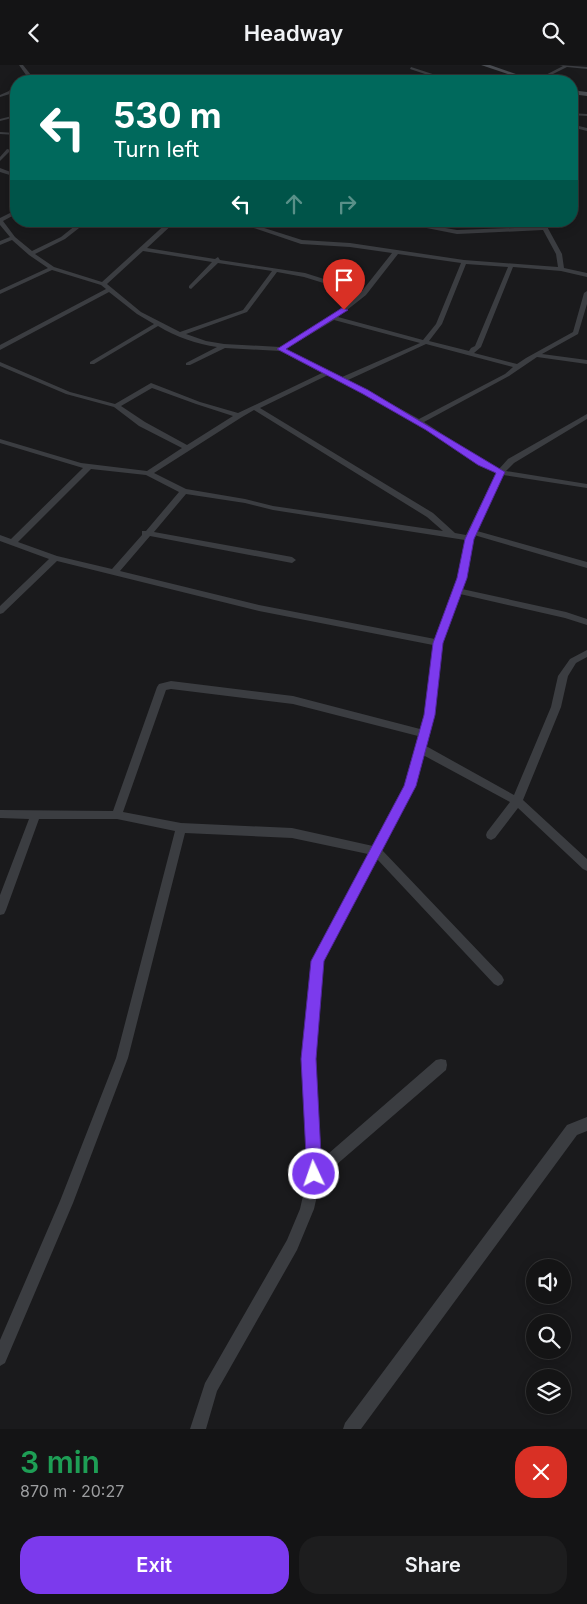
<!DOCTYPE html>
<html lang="en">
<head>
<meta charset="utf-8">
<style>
	:root { --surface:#141415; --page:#1d1d1e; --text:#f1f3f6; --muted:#9d9ea0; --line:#333334; --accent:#7c3aed }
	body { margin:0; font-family:Inter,sans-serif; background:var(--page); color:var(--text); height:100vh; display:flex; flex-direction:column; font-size:19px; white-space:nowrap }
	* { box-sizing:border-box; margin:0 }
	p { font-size:16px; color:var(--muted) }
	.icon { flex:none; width:28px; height:28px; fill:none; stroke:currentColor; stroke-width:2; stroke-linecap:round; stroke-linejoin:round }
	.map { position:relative; height:1364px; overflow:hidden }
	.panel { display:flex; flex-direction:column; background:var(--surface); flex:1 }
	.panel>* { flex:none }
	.top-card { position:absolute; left:10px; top:10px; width:568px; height:152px; border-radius:20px; box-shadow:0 2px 12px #0003,0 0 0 1px var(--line); background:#00695c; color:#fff; overflow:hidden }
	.controls { position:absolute; left:526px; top:1194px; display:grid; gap:10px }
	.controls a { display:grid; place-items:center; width:45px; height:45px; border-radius:50%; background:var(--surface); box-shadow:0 2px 12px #0003,0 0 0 1px var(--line); font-size:25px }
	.pin { position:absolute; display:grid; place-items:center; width:42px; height:42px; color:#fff; margin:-51px -21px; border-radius:50% 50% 50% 0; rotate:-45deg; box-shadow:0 0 5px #0007 }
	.pin .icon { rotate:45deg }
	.me { position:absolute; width:55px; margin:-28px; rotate:357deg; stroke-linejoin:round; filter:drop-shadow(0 0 4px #0008) }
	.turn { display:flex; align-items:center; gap:18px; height:105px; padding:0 20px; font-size:22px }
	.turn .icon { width:65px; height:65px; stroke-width:2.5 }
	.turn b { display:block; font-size:35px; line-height:42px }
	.lanes { display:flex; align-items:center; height:48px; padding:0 20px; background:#0003; justify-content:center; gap:25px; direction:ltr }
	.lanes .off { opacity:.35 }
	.round { display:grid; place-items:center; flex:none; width:52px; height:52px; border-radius:20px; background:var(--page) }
	.overview { display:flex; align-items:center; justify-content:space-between; height:85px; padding:0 20px }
	h1 { font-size:30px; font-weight:600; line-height:38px; color:#1e9e55 }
	.cta { display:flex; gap:10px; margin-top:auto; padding:10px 20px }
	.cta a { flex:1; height:58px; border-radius:20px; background:var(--accent); color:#fff; font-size:20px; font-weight:600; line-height:58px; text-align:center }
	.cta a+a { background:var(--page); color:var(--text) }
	header { display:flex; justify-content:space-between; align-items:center; height:65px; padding:0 20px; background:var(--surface); font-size:22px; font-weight:600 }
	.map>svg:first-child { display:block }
</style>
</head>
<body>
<header><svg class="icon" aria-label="back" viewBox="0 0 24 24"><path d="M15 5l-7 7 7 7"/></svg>Headway<svg class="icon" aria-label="search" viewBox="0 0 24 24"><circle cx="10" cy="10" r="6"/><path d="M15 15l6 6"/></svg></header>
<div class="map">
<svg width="587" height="1364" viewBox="0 0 587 1364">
	<rect width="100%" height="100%" fill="#1a1a1c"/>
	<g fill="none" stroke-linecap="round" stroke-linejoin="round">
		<g fill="#3b3d41" fill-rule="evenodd">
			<polygon points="19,0 23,0 31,10 26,13 24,16 20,16 23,11 26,10"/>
			<polygon points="559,0 587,2 587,4 567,2 539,16 534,16 563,1"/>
			<polygon points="411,2 451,15 451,16 446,16 410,4"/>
			<polygon points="14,21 16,21 16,24 13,28 0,32 0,30 9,26"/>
			<polygon points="571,48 587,49 587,51 571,50"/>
			<polygon points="16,50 16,52 0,56 0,54"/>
			<polygon points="571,59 587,63 587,66 571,62"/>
			<polygon points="0,67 16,68 16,70 0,69"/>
			<polygon points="7,84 11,85 0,96 0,92"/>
			<polygon points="0,103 16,109 16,112 0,107"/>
			<path d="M16,145V149L3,156L15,172L32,186L61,172L81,156H88L65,174L35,189L54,202L102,217L169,156H176L147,183L215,194L218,192L220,195L305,208L362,226L392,188L350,182L301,179L233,156H242L302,175L350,178L464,195L558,202L556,189L543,165L457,169L391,156H405L457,165L541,162L538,156H544L562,189L564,203L587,208V212L561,206L513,202L481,282L474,288L517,299L526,293L573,267L584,228L587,226V239L578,269L542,289L587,295V299L537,292L509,311L424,357L485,397L499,404L508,394L587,349V354L514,398L506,406L587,419V423L503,410L477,466L587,497V503L474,470L466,513L462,524L566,547L587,554V560L565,553L460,529L443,578L434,650L426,681L514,730L551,642L558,611L570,594L587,585V592L576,598L568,611L561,642L523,735L587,794V806L583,804L518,743L495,773L491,775L487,773L486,770L487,767L510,737L423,690L415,721L382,785L502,911L504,915L502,919L498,921L494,919L377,794L324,896L315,994L321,1095L436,995L441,994L446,995L447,1000L446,1005L321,1113L314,1144L297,1185L217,1326L206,1364H190L205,1318L287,1175L300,1144L308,1109L303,994L312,895L368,789L292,773L185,768L128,993L73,1138L5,1298L0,1301V1275L60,1136L116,993L175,766L117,754H39L6,845L4,849L0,850V830L29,754L0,753V745L113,746L157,622L159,619L171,616L293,631L420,664L424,650L433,580L259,546L57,496L3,548L0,549V541L49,494L0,476V470L11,474L83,403L0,378V374L81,398L147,406L182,383L139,361L114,342L66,329L0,301V297L70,327L115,339L151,318L200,337L238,348L322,308L280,286L225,283L190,300H186V298L217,282C197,279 176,272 158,261L94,299H90V297L154,259L137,249L109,227L0,285V280L106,224L101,220L52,205L0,229V225L48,203L29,190L12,175L0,180V176L10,172L0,160V153ZM143,186L212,197L189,221V223L191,224L218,198L272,206L243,245L180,267L141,247L107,219ZM398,189L461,198L436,259L423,275L338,252L366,230ZM466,199L508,202L475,281L471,283L469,286L429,276L442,259ZM277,207L304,212L359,229L331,251L280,282L224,279L206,276L186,269L247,247ZM334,255L420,278L342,312L286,284ZM426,279L513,302L505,309L419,354L348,315ZM328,310C361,327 397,345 428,365C450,380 471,397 496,408L466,470L455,468L433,448L260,343ZM152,323L196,339L233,351L187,380L145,357L121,341ZM254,345L427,452L443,466L273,441L245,434L186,424L154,408L242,352ZM91,404L146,410L179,427L146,466H142V470L112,504L57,491L18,477ZM186,429L245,438L273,445L465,475L458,513L435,574L259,540L120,506L150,471L292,498L296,495L292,492L154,467ZM171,624L293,639L418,671L405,721L373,781L292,763L181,758L123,747L166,625Z"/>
			<polygon points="587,1052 587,1066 577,1070 361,1364 343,1364 345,1358 567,1060"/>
		</g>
		<g fill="#494c51" fill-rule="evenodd">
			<polygon points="481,0 490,0 536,16 528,16"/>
			<polygon points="571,25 587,27 587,31 571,29"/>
		</g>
	</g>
	<polygon fill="#7c3aed" stroke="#51269a" points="342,243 348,245 286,284 368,325 505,407 474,474 467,513 443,578 435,650 416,721 324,896 316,994 322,1109 320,1115 314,1117 309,1115 307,1109 301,994 311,896 404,721 424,650 433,578 457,513 465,474 496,408 478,400 426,365 363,329 277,284"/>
</svg>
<div class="controls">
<a><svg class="icon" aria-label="sound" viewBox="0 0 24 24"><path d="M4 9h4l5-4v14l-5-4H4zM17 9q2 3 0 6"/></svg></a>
<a><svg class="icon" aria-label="search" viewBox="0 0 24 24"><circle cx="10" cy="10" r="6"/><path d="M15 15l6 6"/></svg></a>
<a><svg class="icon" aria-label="layers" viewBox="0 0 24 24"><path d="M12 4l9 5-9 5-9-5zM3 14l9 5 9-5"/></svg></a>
</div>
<div class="pin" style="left:344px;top:245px;background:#d93025"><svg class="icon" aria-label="arrive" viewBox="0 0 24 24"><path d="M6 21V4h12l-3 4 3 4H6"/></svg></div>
<svg class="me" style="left:314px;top:1109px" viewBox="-20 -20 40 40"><circle r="17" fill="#7c3aed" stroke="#fff" stroke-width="3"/><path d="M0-11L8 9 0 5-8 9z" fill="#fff"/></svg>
<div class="top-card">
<div class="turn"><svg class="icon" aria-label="left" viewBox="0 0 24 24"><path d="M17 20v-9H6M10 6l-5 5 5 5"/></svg><div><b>530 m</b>Turn left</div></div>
<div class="lanes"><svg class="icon" aria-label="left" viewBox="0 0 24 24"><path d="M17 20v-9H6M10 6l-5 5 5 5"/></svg><svg class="icon off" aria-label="ahead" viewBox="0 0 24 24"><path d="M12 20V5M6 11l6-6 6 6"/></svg><svg class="icon off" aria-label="right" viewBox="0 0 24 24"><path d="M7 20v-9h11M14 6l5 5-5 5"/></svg></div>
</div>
</div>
<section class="panel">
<div class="overview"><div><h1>3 min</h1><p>870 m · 20:27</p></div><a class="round" style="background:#d93025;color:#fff"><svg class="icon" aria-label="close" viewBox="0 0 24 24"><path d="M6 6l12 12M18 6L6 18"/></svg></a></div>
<div class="cta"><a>Exit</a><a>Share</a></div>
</section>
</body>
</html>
